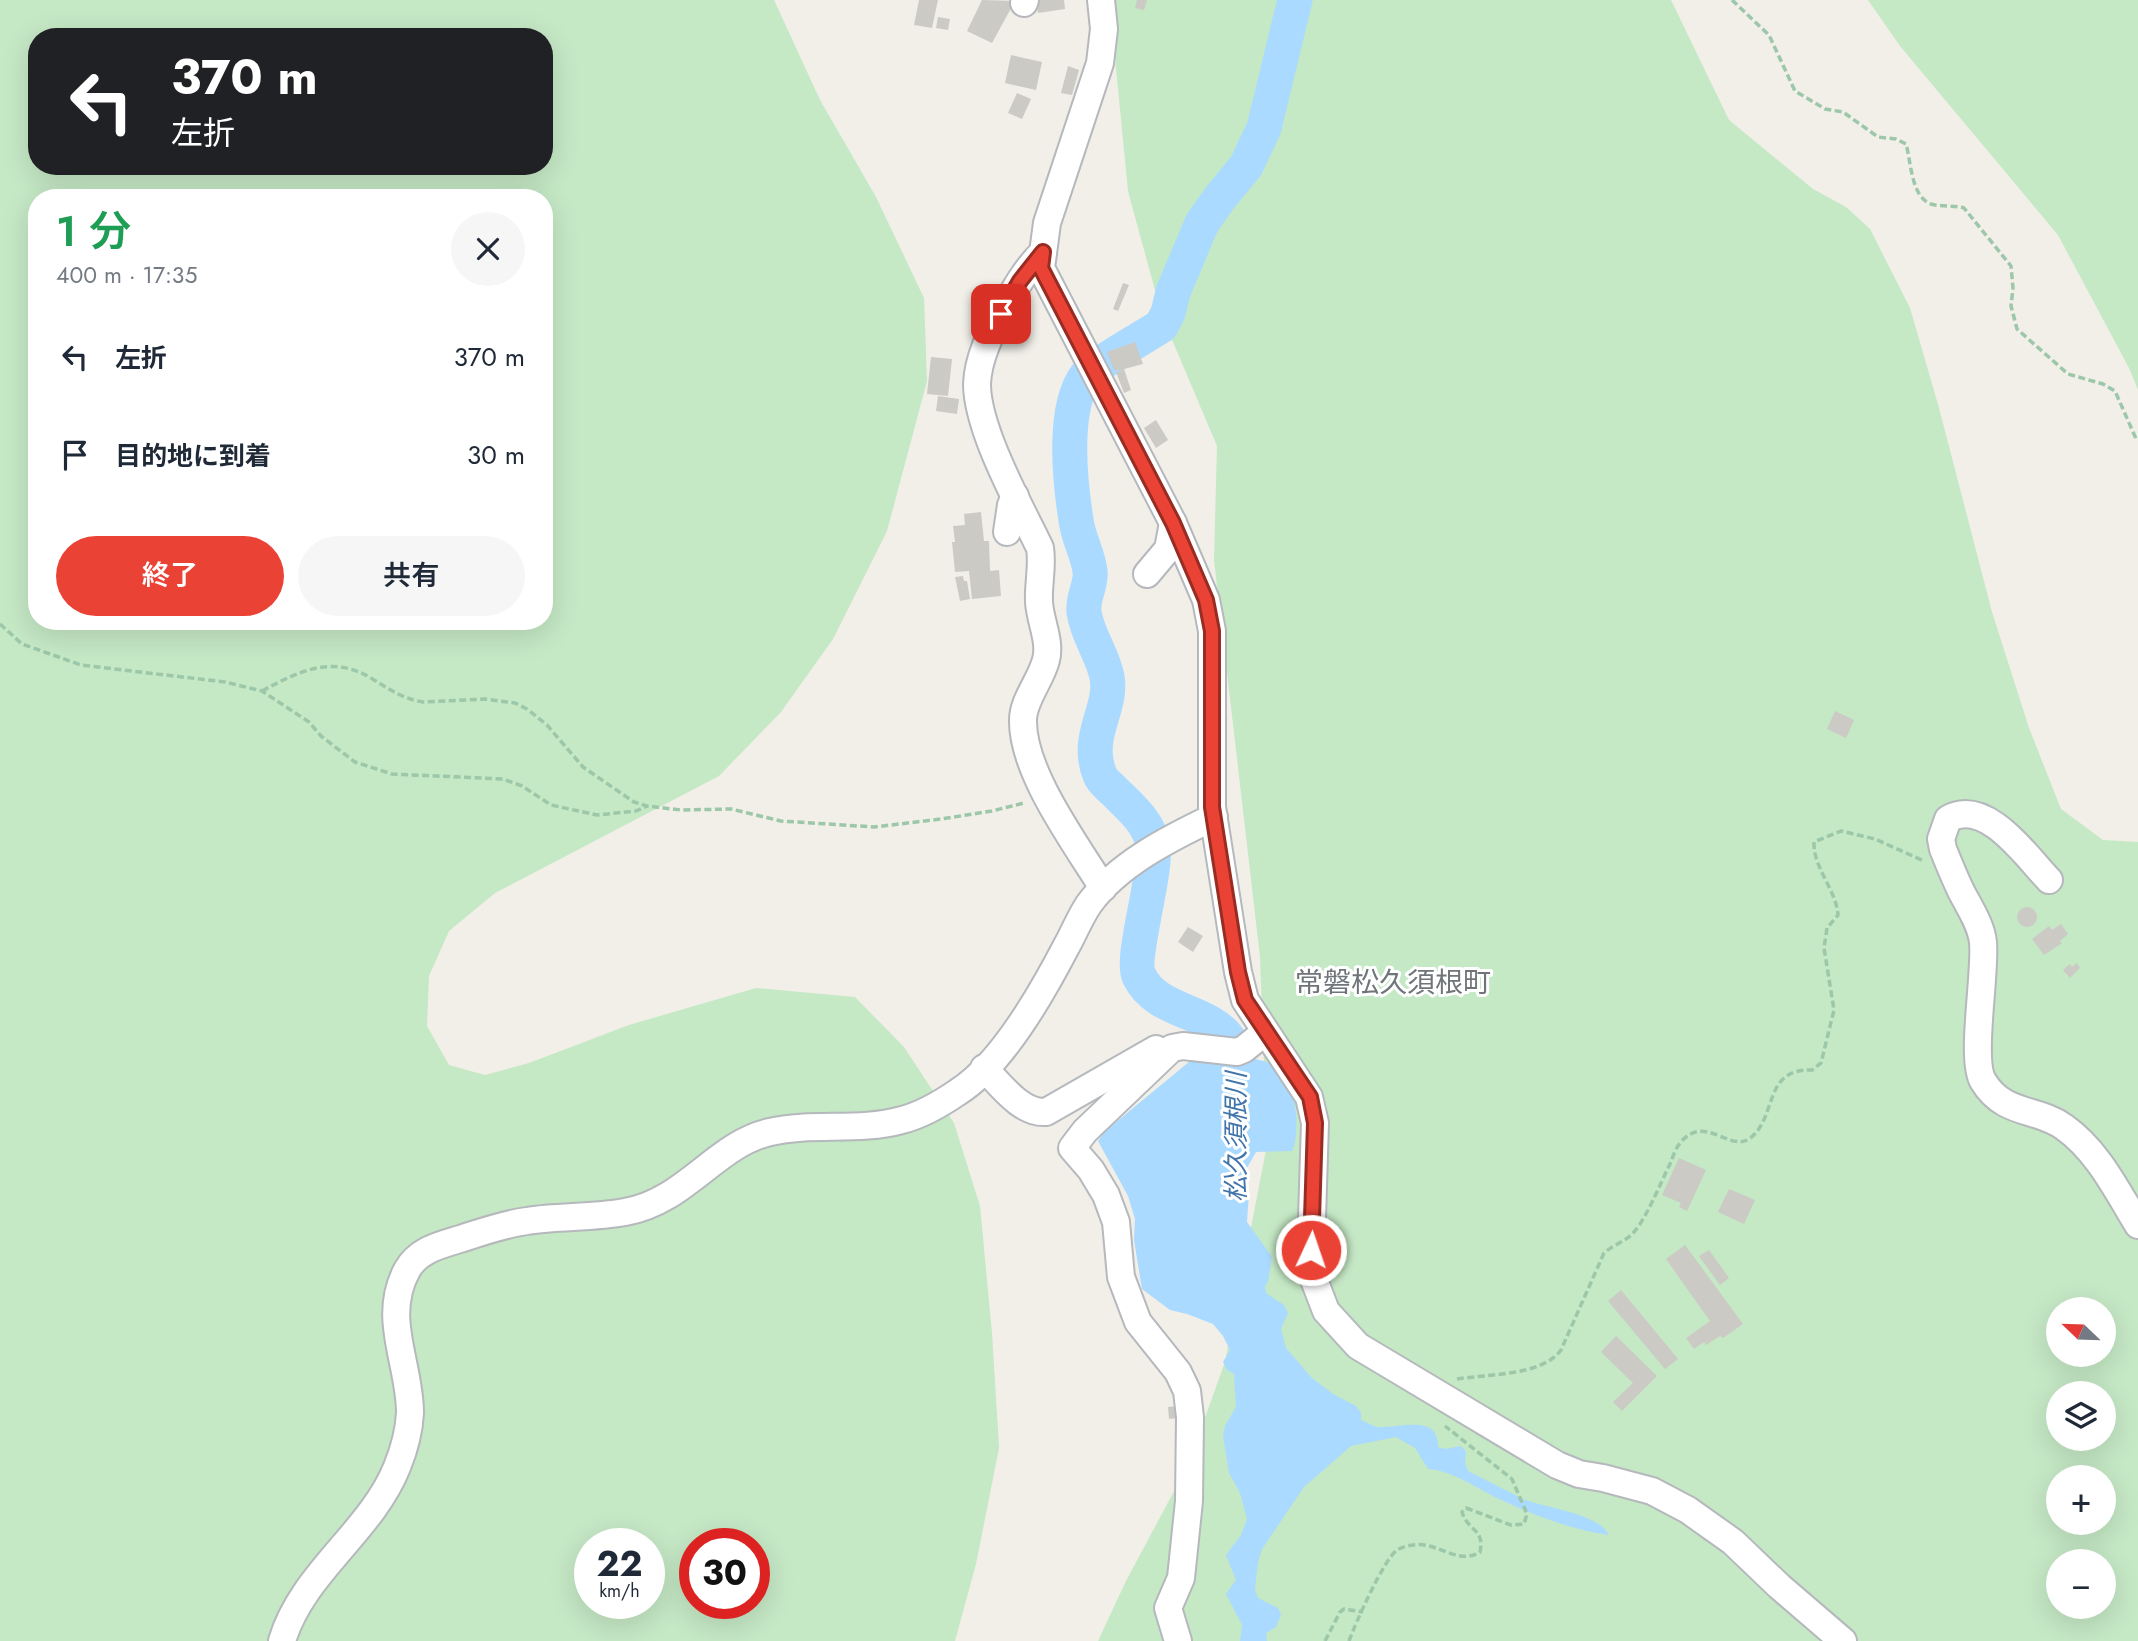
<!DOCTYPE html>
<html lang="ja">
<head>
<meta charset="utf-8">
<style>
	:root { --surface:#fff; --page:#f6f6f7; --text:#1f2937; --muted:#747a83; --accent:#ea4335 }
	body { margin:0; font-family:Jost,"Noto Sans JP",sans-serif; background:var(--page); color:var(--text); height:100vh; display:flex; flex-direction:column; font-size:26px; white-space:nowrap }
	* { box-sizing:border-box; margin:0 }
	p { font-size:23px; color:var(--muted) }
	.icon { flex:none; width:38px; height:38px; fill:none; stroke:currentColor; stroke-width:2; stroke-linecap:round; stroke-linejoin:round }
	.map { position:relative; flex:1; overflow:hidden }
	.side { position:absolute; left:28px; top:189px; width:525px; height:441px; display:flex; flex-direction:column; background:var(--surface); border-radius:28px; box-shadow:0 7px 28px #0002 }
	.side>* { flex:none }
	.hud { position:absolute; left:28px; top:28px; width:525px; height:147px; border-radius:28px; box-shadow:0 7px 28px #0002; background:#202124; color:#fff; overflow:hidden }
	.needle { width:46px; rotate:293deg }
	.fabs { position:absolute; left:2046px; top:1297px; display:grid; gap:14px }
	.fabs a { display:grid; place-items:center; width:70px; height:70px; border-radius:50%; background:var(--surface); box-shadow:0 7px 28px #0002; font-size:35px }
	.speed { position:absolute; left:574px; top:1528px; display:flex; gap:14px; font-size:35px; font-weight:700; text-align:center }
	.speed>* { display:grid; place-content:center; width:91px; height:91px; border-radius:50%; background:var(--surface); box-shadow:0 7px 28px #0002; line-height:1 }
	.speed small { font-size:18px; font-weight:400 }
	.speed .limit { border:10px solid #d22; background:#fff; color:#111 }
	.pin { position:absolute; display:grid; place-items:center; width:60px; height:60px; color:#fff; margin:-30px; border-radius:14px; box-shadow:0 4px 10px #0006 }
	.me { position:absolute; width:77px; margin:-38px; rotate:3deg; stroke-linejoin:round; filter:drop-shadow(0 0 5px #0008) }
	.turn { display:flex; align-items:center; gap:24px; height:147px; padding:0 28px; font-size:32px }
	.turn .icon { width:91px; height:91px; stroke-width:2.5 }
	.turn b { display:block; font-size:49px; line-height:60px }
	.round { display:grid; place-items:center; flex:none; width:74px; height:74px; border-radius:37px; background:var(--page) }
	.headline { display:flex; align-items:center; justify-content:space-between; height:119px; padding:0 28px }
	h1 { font-size:42px; font-weight:600; line-height:52px; color:#1e9e55 }
	.cta { display:flex; gap:14px; margin-top:auto; padding:14px 28px }
	.cta a { flex:1; height:80px; border-radius:42px; background:var(--accent); color:#fff; font-size:28px; font-weight:600; line-height:80px; text-align:center }
	.cta a+a { background:var(--page); color:var(--text) }
	ul { padding:0; list-style:none }
	li { display:flex; align-items:center; gap:21px; height:98px; padding:0 28px }
	li div { flex:1 }
	li b { display:block; font-size:26px }
	li em { font-style:normal }
	.map>svg:first-child { display:block }
</style>
</head>
<body>
<div class="map">
<svg width="2138" height="1641" viewBox="0 0 2138 1641">
	<rect width="100%" height="100%" fill="#f1efe8"/>
	<g fill="#c5e8c5" fill-rule="evenodd">
		<path d="M0,0H774L820,100L876,197L924,298L927,381L887,531L833,639L781,712L719,776L495,893L449,931L429,976L427,1026L449,1065L485,1075L529,1063L629,1025L756,988L855,997L904,1047L954,1123L980,1206L992,1333L999,1448L976,1564L955,1641H0ZM37,37H544V166H37ZM37,198H544V621H37ZM590,1544H649V1603H590ZM695,1544H754V1603H695Z"/>
		<path d="M1114,0H1671L1729,120L1813,189L1846,207L1870,229L1910,308L1939,408L1992,612L2029,728L2061,809L2103,840L2138,842V1641H1098L1126,1581L1188,1465L1225,1362L1267,1145L1260,957L1214,560L1217,446L1162,316L1128,191L1115,58ZM2058,1309H2104V1354H2058ZM2058,1393H2104V1438H2058ZM2058,1477H2104V1522H2058ZM2058,1561H2104V1606H2058Z"/>
		<polygon points="1868,0 2138,0 2138,390 2129,368 2058,235 1900,46"/>
	</g>
	<path fill="#aadaff" d="M1201,1052C1232,1055 1261,1055 1289,1073C1293,1096 1302,1128 1292,1151L1256,1152L1244,1173L1249,1193L1247,1222L1272,1257L1268,1282L1265,1286L1266,1293L1284,1305L1288,1313L1281,1329L1286,1348L1312,1378L1333,1394L1356,1406L1361,1413V1420C1368,1423 1375,1428 1383,1427C1403,1427 1439,1415 1438,1447L1445,1449L1461,1446L1466,1452L1465,1463L1468,1471C1486,1480 1505,1490 1523,1499C1546,1508 1598,1513 1609,1535C1572,1530 1533,1515 1499,1499C1476,1488 1454,1471 1428,1469L1415,1448L1396,1437L1351,1446L1304,1487L1262,1549L1258,1562L1255,1589L1258,1598L1278,1608L1281,1615L1276,1627L1266,1633L1267,1641H1240L1242,1625L1226,1594L1236,1580L1226,1555L1241,1535L1247,1519L1240,1493L1229,1473L1223,1435L1225,1426L1236,1407L1234,1374L1227,1370L1223,1362L1230,1350L1223,1336L1213,1324L1187,1314L1170,1310L1142,1289L1134,1240L1135,1219L1128,1196L1098,1141L1104,1132Z"/>
	<g fill="none" stroke-linecap="round" stroke-linejoin="round">
		<path stroke="#aadaff" stroke-width="35" d="M1239,1083C1237,1069 1237,1050 1228,1038C1206,1009 1157,1013 1139,976C1130,958 1157,875 1153,845C1149,822 1129,806 1114,791C1109,786 1102,781 1100,775C1084,736 1113,709 1107,677C1103,655 1087,635 1084,612C1082,598 1092,584 1090,571C1088,554 1078,538 1076,520C1070,482 1062,408 1086,376C1095,364 1146,336 1161,326L1168,313L1173,292L1202,223L1219,199L1246,166L1264,128L1295,0"/>
	</g>
	<g fill="#cccac5">
		<polygon points="919,0 938,0 932,28 914,25"/>
		<polygon points="982,0 1015,1 992,43 967,31"/>
		<polygon points="1036,0 1064,0 1065,9 1038,13"/>
		<polygon points="1137,0 1147,0 1144,10 1135,8"/>
		<polygon points="938,17 950,19 948,30 936,28"/>
		<polygon points="1011,55 1042,62 1036,90 1005,83"/>
		<polygon points="1068,66 1079,70 1072,95 1061,93"/>
		<polygon points="1017,93 1031,99 1022,119 1008,113"/>
		<polygon points="1123,283 1129,285 1118,311 1113,309"/>
		<polygon points="1135,342 1143,364 1124,369 1131,390 1124,393 1116,372 1123,370 1114,370 1107,352"/>
		<polygon points="931,357 952,359 948,396 927,394"/>
		<polygon points="938,396 959,399 957,414 936,411"/>
		<polygon points="1156,420 1168,440 1156,448 1144,428"/>
		<polygon points="981,512 984,541 989,541 990,571 999,570 1001,596 972,599 969,571 955,572 952,542 955,542 953,526 965,525 964,514"/>
		<polygon points="963,576 964,581 967,581 970,599 960,601 955,577"/>
		<polygon points="1835,711 1854,720 1846,738 1827,729"/>
		<circle cx="2027" cy="917" r="10"/>
		<polygon points="2061,924 2068,934 2060,941 2062,943 2044,955 2032,939 2049,926 2052,930"/>
		<polygon points="1188,927 1203,936 1193,952 1178,942"/>
		<polygon points="2077,963 2080,968 2070,978 2063,970 2070,964 2072,967"/>
		<polygon points="1679,1158 1706,1170 1687,1211 1679,1207 1681,1203 1662,1195"/>
		<polygon points="1729,1189 1755,1200 1744,1224 1718,1212"/>
		<polygon points="1685,1245 1743,1324 1723,1338 1720,1336 1706,1345 1704,1342 1694,1349 1686,1338 1710,1321 1666,1259"/>
		<polygon points="1709,1250 1729,1278 1720,1285 1699,1256"/>
		<polygon points="1621,1290 1678,1359 1665,1369 1608,1301"/>
		<polygon points="1616,1336 1657,1376 1622,1411 1613,1402 1633,1383 1601,1352"/>
		<polygon points="1179,1406 1180,1418 1169,1419 1168,1407"/>
	</g>
	<g fill="none" stroke-linecap="round" stroke-linejoin="round">
		<g stroke="#b5b8bc" stroke-width="30">
			<g id="minor">
				<polyline points="1101,0 1104,29 1100,63 1047,223 1041,268 1173,523 1206,600 1212,631 1212,807 1238,972 1245,1000 1309,1097 1315,1123 1311,1250 1313,1277 1326,1311 1358,1346 1557,1465 1579,1474 1603,1478 1652,1491 1688,1510 1733,1542 1779,1586 1843,1641"/>
				<polyline points="1024,3 1025,0"/>
				<path d="M1043,252C1026,269 1015,288 1004,309C991,332 978,358 977,384C977,430 1020,506 1040,548C1043,566 1038,584 1039,602C1040,621 1051,641 1046,660C1041,680 1023,700 1023,720C1022,772 1076,844 1103,888"/>
				<polyline points="1007,532 1011,505 1015,496"/>
				<polyline points="1147,574 1168,549 1173,523"/>
				<path d="M2049,880C2026,856 1986,797 1948,819L1941,839L1943,849C1949,864 1955,879 1962,893C1970,908 1981,925 1983,942C1986,974 1970,1059 1983,1081C2004,1116 2036,1107 2064,1127C2098,1151 2117,1191 2138,1225"/>
				<path d="M984,1068C1000,1084 1021,1114 1046,1112L1156,1049"/>
				<path d="M282,1641C302,1573 371,1532 397,1467C404,1450 409,1432 410,1413C410,1363 381,1318 407,1270C418,1250 440,1245 460,1239C482,1232 504,1224 527,1221C559,1216 593,1218 625,1212C685,1202 716,1144 770,1132C813,1122 859,1132 902,1120C922,1115 942,1103 958,1092C1002,1064 1042,993 1066,947C1074,933 1080,917 1089,904C1118,864 1170,838 1214,817"/>
				<polyline points="1178,1641 1168,1608 1181,1578 1189,1501 1190,1417 1187,1391 1178,1372 1138,1322 1121,1277 1116,1222 1106,1195 1091,1170 1072,1148 1085,1131 1172,1048 1183,1046 1237,1052 1244,1049 1265,1032"/>
			</g>
		</g>
		<g stroke="#9cc7a9" stroke-width="3.5" stroke-dasharray="7 3.5" stroke-linecap="butt">
			<path d="M1732,0L1769,35L1795,91L1825,109L1843,112L1878,137L1896,139L1906,144C1911,161 1911,197 1931,204C1941,207 1953,205 1964,208L2011,266L2013,288L2011,306L2017,329L2068,374L2103,384L2115,391L2137,441"/>
			<polyline points="0,624 22,644 81,665 225,682 262,691 309,722 321,736 355,762 392,774 503,779 522,786 551,805 597,815 636,811 647,806"/>
			<path d="M262,691C301,670 334,654 374,680C391,690 403,699 423,702L485,699L515,703L527,709L547,725L583,767L634,802L647,806L681,810L731,809L781,821L874,827L941,819L992,811L1024,803"/>
			<path d="M1457,1379C1488,1374 1542,1376 1561,1350L1604,1253C1618,1241 1628,1243 1640,1224C1652,1205 1661,1182 1671,1162C1673,1156 1676,1148 1680,1143C1705,1113 1729,1152 1749,1139C1778,1119 1762,1068 1812,1070L1821,1063L1834,1010L1824,948L1827,928L1838,915C1836,889 1813,868 1814,842L1841,831L1875,839L1924,861"/>
			<polyline points="1325,1641 1340,1612 1344,1609 1363,1612"/>
			<path d="M1349,1641C1355,1624 1384,1559 1397,1550C1406,1545 1419,1543 1429,1546C1446,1550 1463,1563 1480,1552C1485,1528 1468,1532 1462,1512L1466,1508L1511,1525L1524,1524L1527,1514L1512,1479L1445,1426"/>
		</g>
		<use href="#minor" stroke="#fff" stroke-width="26"/>
	</g>
	<g fill="none" stroke-linecap="round" stroke-linejoin="round">
		<g stroke="#982c22" stroke-width="18">
			<polyline id="route" points="1001,314 1020,281 1043,252 1041,268 1173,523 1206,600 1212,631 1212,807 1238,972 1245,1000 1310,1097 1315,1123 1311,1250"/>
		</g>
		<use href="#route" stroke="#ea4335" stroke-width="12"/>
	</g>
	<g text-anchor="middle" dominant-baseline="central" stroke-width="6" stroke-linejoin="round" paint-order="stroke">
		<g font-size="26" font-style="italic" fill="#4174aa" stroke="#fff">
			<text transform="translate(1236 1137) rotate(-90)">松久須根川</text>
		</g>
		<g font-size="28" fill="#70757a" stroke="#fff">
			<text x="1393" y="982">常磐松久須根町</text>
		</g>
	</g>
</svg>
<div class="fabs">
<a><svg class="needle" viewBox="-14 -14 28 28"><path d="M0-13l5 13h-10z" fill="#e53935"/><path d="M0 13l5-13h-10z" fill="#747a83"/></svg></a>
<a><svg class="icon" aria-label="layers" viewBox="0 0 24 24"><path d="M12 4l9 5-9 5-9-5zM3 14l9 5 9-5"/></svg></a>
<a>+</a>
<a>−</a>
</div>
<div class="speed"><div>22<small>km/h</small></div><div class="limit">30</div></div>
<div class="pin" style="left:1001px;top:314px;background:#d93025"><svg class="icon" aria-label="arrive" viewBox="0 0 24 24"><path d="M6 21V4h12l-3 4 3 4H6"/></svg></div>
<svg class="me" style="left:1311px;top:1250px" viewBox="-20 -20 40 40"><circle r="17" fill="#ea4335" stroke="#fff" stroke-width="3"/><path d="M0-11L8 9 0 5-8 9z" fill="#fff"/></svg>
<div class="hud">
<div class="turn"><svg class="icon" aria-label="left" viewBox="0 0 24 24"><path d="M17 20v-9H6M10 6l-5 5 5 5"/></svg><div><b>370 m</b>左折</div></div>
</div>
<section class="side">
<div class="headline"><div><h1>1 分</h1><p>400 m · 17:35</p></div><a class="round"><svg class="icon" aria-label="close" viewBox="0 0 24 24"><path d="M6 6l12 12M18 6L6 18"/></svg></a></div>
<ul>
<li><svg class="icon" aria-label="left" viewBox="0 0 24 24"><path d="M17 20v-9H6M10 6l-5 5 5 5"/></svg><div><b>左折</b></div><em>370 m</em></li>
<li><svg class="icon" aria-label="arrive" viewBox="0 0 24 24"><path d="M6 21V4h12l-3 4 3 4H6"/></svg><div><b>目的地に到着</b></div><em>30 m</em></li>
</ul>
<div class="cta"><a>終了</a><a>共有</a></div>
</section>
</div>
</body>
</html>
